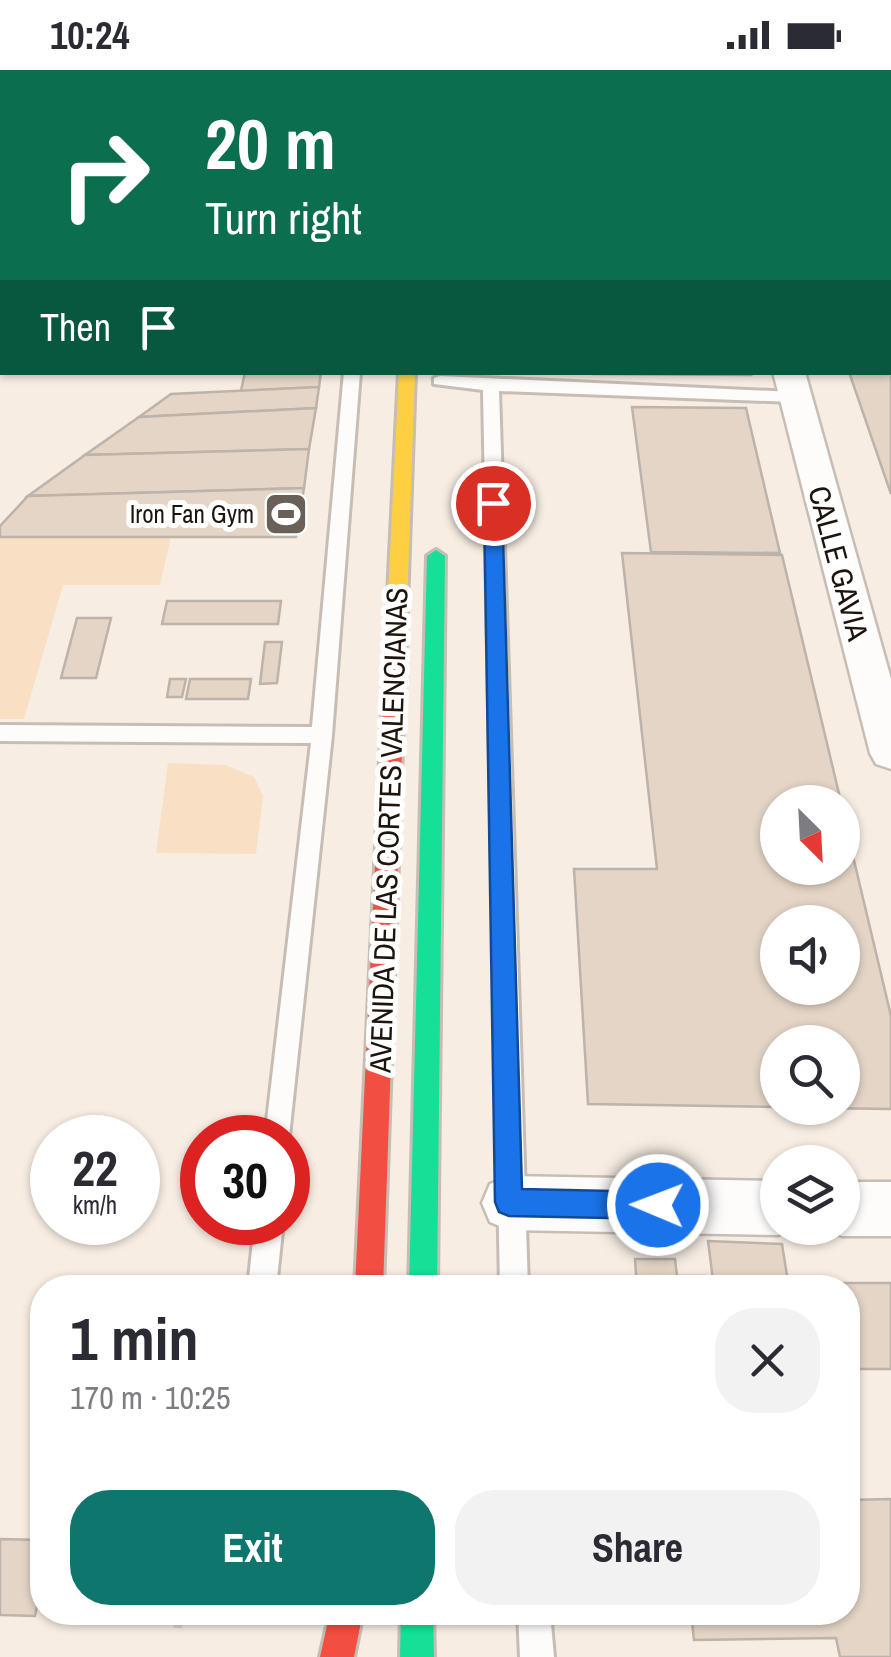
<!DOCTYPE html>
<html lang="en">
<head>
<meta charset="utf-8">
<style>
	:root { --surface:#fff; --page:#f2f2f3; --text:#2b2b33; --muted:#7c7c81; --accent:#0f766e }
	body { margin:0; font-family:"Archivo Narrow",sans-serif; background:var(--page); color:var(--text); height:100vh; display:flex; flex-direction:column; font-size:38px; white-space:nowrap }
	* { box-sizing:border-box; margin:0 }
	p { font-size:32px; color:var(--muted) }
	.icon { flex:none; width:55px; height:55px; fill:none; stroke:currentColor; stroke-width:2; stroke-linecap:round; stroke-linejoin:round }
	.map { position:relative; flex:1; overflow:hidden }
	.details { position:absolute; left:30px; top:1205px; width:830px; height:350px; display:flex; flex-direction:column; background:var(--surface); border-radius:40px; box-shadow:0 2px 8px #0004 }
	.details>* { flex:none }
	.banner { position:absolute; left:0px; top:0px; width:892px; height:305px; box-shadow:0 2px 8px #0004; background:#0b6e4f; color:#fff; overflow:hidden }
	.needle { width:65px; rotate:156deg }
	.fabs { position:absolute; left:760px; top:715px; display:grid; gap:20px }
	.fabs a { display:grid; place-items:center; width:100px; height:100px; border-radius:50%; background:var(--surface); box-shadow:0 2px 8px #0004; font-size:50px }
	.speed { position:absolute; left:30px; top:1045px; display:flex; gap:20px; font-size:50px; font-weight:700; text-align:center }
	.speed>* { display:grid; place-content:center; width:130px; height:130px; border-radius:50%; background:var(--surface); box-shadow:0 2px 8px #0004; line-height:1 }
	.speed small { font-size:25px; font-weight:400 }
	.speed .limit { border:15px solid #d22; background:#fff; color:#111 }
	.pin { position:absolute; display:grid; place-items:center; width:85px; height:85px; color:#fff; margin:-42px; border:5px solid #fff; border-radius:50%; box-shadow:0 2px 10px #0007 }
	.me { position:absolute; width:110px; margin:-55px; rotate:271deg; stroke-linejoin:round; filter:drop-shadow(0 0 8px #0008) }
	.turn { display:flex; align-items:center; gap:35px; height:210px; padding:0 40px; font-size:45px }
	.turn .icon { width:130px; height:130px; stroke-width:2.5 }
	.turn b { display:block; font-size:70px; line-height:85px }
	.then { display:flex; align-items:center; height:95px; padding:0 40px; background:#0003; gap:20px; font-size:38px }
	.round { display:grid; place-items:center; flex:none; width:105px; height:105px; border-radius:40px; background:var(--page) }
	.headline { display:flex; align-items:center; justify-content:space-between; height:170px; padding:0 40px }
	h1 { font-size:60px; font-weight:800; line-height:75px }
	.button { display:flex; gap:20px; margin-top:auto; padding:20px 40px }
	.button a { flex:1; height:115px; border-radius:40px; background:var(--accent); color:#fff; font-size:40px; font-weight:800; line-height:115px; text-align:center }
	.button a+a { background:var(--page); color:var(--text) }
	.status { display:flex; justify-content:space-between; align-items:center; height:70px; padding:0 50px; background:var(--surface); direction:ltr }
	.status svg { height:28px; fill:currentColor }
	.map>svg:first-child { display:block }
</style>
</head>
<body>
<div class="status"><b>10:24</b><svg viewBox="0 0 49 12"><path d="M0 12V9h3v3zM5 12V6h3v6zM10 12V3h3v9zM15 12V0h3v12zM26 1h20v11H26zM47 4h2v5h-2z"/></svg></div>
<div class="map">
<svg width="891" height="1587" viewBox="0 0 891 1587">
	<rect width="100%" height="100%" fill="#f7ede3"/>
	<g fill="#f9e0c5">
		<polygon points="0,467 171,467 160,515 63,515 24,649 0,649"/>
		<polygon points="168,693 225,695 254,707 263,726 256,784 156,783"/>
	</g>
	<g fill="#e4d5c6" stroke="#bcb3aa" stroke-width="2.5" fill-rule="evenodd">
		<polygon points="177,0 288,0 176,2"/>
		<polygon points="516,0 691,0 692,2 517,2"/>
		<polygon points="891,206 891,424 849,302 890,302"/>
		<polygon points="245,302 321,302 319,317 241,321"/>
		<polygon points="593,302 750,302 751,305 593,304"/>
		<polygon points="319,317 316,338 139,347 171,324"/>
		<polygon points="632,337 746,338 780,483 651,482"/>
		<polygon points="316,338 309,379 85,385 139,347"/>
		<polygon points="309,379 304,418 28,426 85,385"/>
		<polygon points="304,418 296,467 0,467 0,456 28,426"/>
		<path d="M622,483L782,485L841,732H778V798H842V740L891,946V1039L815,1038H842V972H778V1037L588,1034L574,799H657ZM778,852H842V918H778Z"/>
		<polygon points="167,531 281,531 278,554 162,554"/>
		<polygon points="77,548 111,548 96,608 61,608"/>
		<polygon points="265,572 282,572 277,613 260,614"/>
		<polygon points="170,609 186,609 182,627 167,627"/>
		<polygon points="190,609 251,609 248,629 186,629"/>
		<polygon points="708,1171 782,1174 789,1218 714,1218"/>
		<polygon points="635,1189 675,1189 677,1206 705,1206 706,1218 637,1218"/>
		<polygon points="832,1213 891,1213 891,1299 848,1299 848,1218 832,1218"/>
		<polygon points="891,1429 891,1587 840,1587 836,1568 694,1570 691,1542 848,1542 848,1430"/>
		<polygon points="0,1469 42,1470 42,1511 35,1546 0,1545"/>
	</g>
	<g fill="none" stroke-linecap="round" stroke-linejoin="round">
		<g stroke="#c6beb5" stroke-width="6">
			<g id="lane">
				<polygon points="381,0 393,0 393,2 382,2"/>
				<polygon points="344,302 360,302 332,665 288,1076 288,1068 265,1068 311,673 0,671 0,655 312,657"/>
				<polygon points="440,306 794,322 802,327 794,332 499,321 528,1218 500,1218 483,320 434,314 434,308"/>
				<polygon points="255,1152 283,1152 276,1218 248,1218"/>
				<polygon points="518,1542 550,1542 554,1587 520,1587"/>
			</g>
		</g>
		<g stroke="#c6beb5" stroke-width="5">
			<g id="street">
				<polygon points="398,0 430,0 431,2 399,2"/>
				<rect x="466" y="0" width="22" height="2"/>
				<polygon points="853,0 875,0 876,2 854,2"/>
				<rect x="890" y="45" width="1" height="16"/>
				<polygon points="2,223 2,244 0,245 0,224"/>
				<polygon points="773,302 805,302 891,609 891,699 876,694 870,683"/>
				<polygon points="509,1106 778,1111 778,1158 796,1158 778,1165 509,1160 490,1152 482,1133 490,1114"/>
				<polygon points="842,1112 891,1112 891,1166 842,1166 823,1158 842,1158"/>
			</g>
		</g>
		<g stroke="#c6beb5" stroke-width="6">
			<g id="fast">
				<rect x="890" y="174" width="1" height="8"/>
				<polygon points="436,480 445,486 437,1218 409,1218 427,486"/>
				<polygon points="401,1542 433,1542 434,1587 400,1587"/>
			</g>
		</g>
		<g stroke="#c6beb5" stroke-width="6">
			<g id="slow">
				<polygon points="416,0 428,0 428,2 417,2"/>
				<polygon points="399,302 415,302 406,565 396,572 386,565"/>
			</g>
		</g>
		<g stroke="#c6beb5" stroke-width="6">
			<g id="jam">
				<polygon points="2,259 2,269 0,270 0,260"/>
				<polygon points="396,558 406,565 383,1218 355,1218 386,565"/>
				<polygon points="330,1542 363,1542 354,1587 320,1587"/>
			</g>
		</g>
		<polyline stroke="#d9d6d3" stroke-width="9" stroke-dasharray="12 6" stroke-linecap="butt" points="178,1558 179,1542"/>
		<use href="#lane" fill="#fefcfb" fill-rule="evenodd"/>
		<use href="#street" fill="#fefcfb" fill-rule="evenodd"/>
		<use href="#fast" fill="#16e098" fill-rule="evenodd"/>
		<use href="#slow" fill="#ffcf43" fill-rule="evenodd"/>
		<use href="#jam" fill="#f24e42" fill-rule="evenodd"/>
	</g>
	<polygon fill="#1a73e8" stroke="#114b97" stroke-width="2.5" points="493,427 502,433 522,1119 658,1122 668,1126 672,1135 668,1145 658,1149 509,1146 499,1142 495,1132 484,433"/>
	<defs>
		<g id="stadium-square" transform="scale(2.25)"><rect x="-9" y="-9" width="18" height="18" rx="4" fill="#696158" stroke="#fff"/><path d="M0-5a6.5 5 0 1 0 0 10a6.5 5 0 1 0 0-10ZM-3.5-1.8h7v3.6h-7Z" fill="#fff"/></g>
	</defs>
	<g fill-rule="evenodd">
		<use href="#stadium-square" x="286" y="444"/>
	</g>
	<g text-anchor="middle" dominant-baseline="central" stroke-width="10" stroke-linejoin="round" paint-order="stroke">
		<g font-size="25" fill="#1d150d" stroke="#fff" text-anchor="end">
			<text x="254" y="444">Iron Fan Gym</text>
		</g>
		<g font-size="30" fill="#1d150d" stroke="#fff">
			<text transform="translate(839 493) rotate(75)">CALLE GAVIA</text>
			<text transform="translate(388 760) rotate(-88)">AVENIDA DE LAS CORTES VALENCIANAS</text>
		</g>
	</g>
</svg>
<div class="fabs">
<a><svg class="needle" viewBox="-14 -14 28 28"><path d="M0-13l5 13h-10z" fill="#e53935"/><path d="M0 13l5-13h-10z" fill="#7c7c81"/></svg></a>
<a><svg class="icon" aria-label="sound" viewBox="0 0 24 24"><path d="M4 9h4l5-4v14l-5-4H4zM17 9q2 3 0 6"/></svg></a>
<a><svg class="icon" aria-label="search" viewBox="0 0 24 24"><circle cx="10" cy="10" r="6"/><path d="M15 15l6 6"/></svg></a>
<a><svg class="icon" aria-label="layers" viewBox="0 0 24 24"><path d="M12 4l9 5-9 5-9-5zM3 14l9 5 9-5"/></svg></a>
</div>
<div class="speed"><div>22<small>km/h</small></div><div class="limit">30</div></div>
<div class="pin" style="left:493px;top:433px;background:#d93025"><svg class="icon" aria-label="arrive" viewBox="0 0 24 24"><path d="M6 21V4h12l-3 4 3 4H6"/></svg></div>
<svg class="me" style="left:658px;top:1135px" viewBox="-20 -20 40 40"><circle r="17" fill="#1a73e8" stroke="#fff" stroke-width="3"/><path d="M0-11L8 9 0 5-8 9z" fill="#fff"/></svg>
<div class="banner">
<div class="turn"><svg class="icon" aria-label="right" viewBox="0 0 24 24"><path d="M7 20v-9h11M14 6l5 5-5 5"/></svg><div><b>20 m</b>Turn right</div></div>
<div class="then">Then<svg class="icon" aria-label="arrive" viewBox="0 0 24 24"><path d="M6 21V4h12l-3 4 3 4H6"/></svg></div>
</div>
<section class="details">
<div class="headline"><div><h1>1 min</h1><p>170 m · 10:25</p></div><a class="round"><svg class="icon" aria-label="close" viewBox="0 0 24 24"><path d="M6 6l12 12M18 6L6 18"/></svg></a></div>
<div class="button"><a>Exit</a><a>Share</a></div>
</section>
</div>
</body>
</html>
